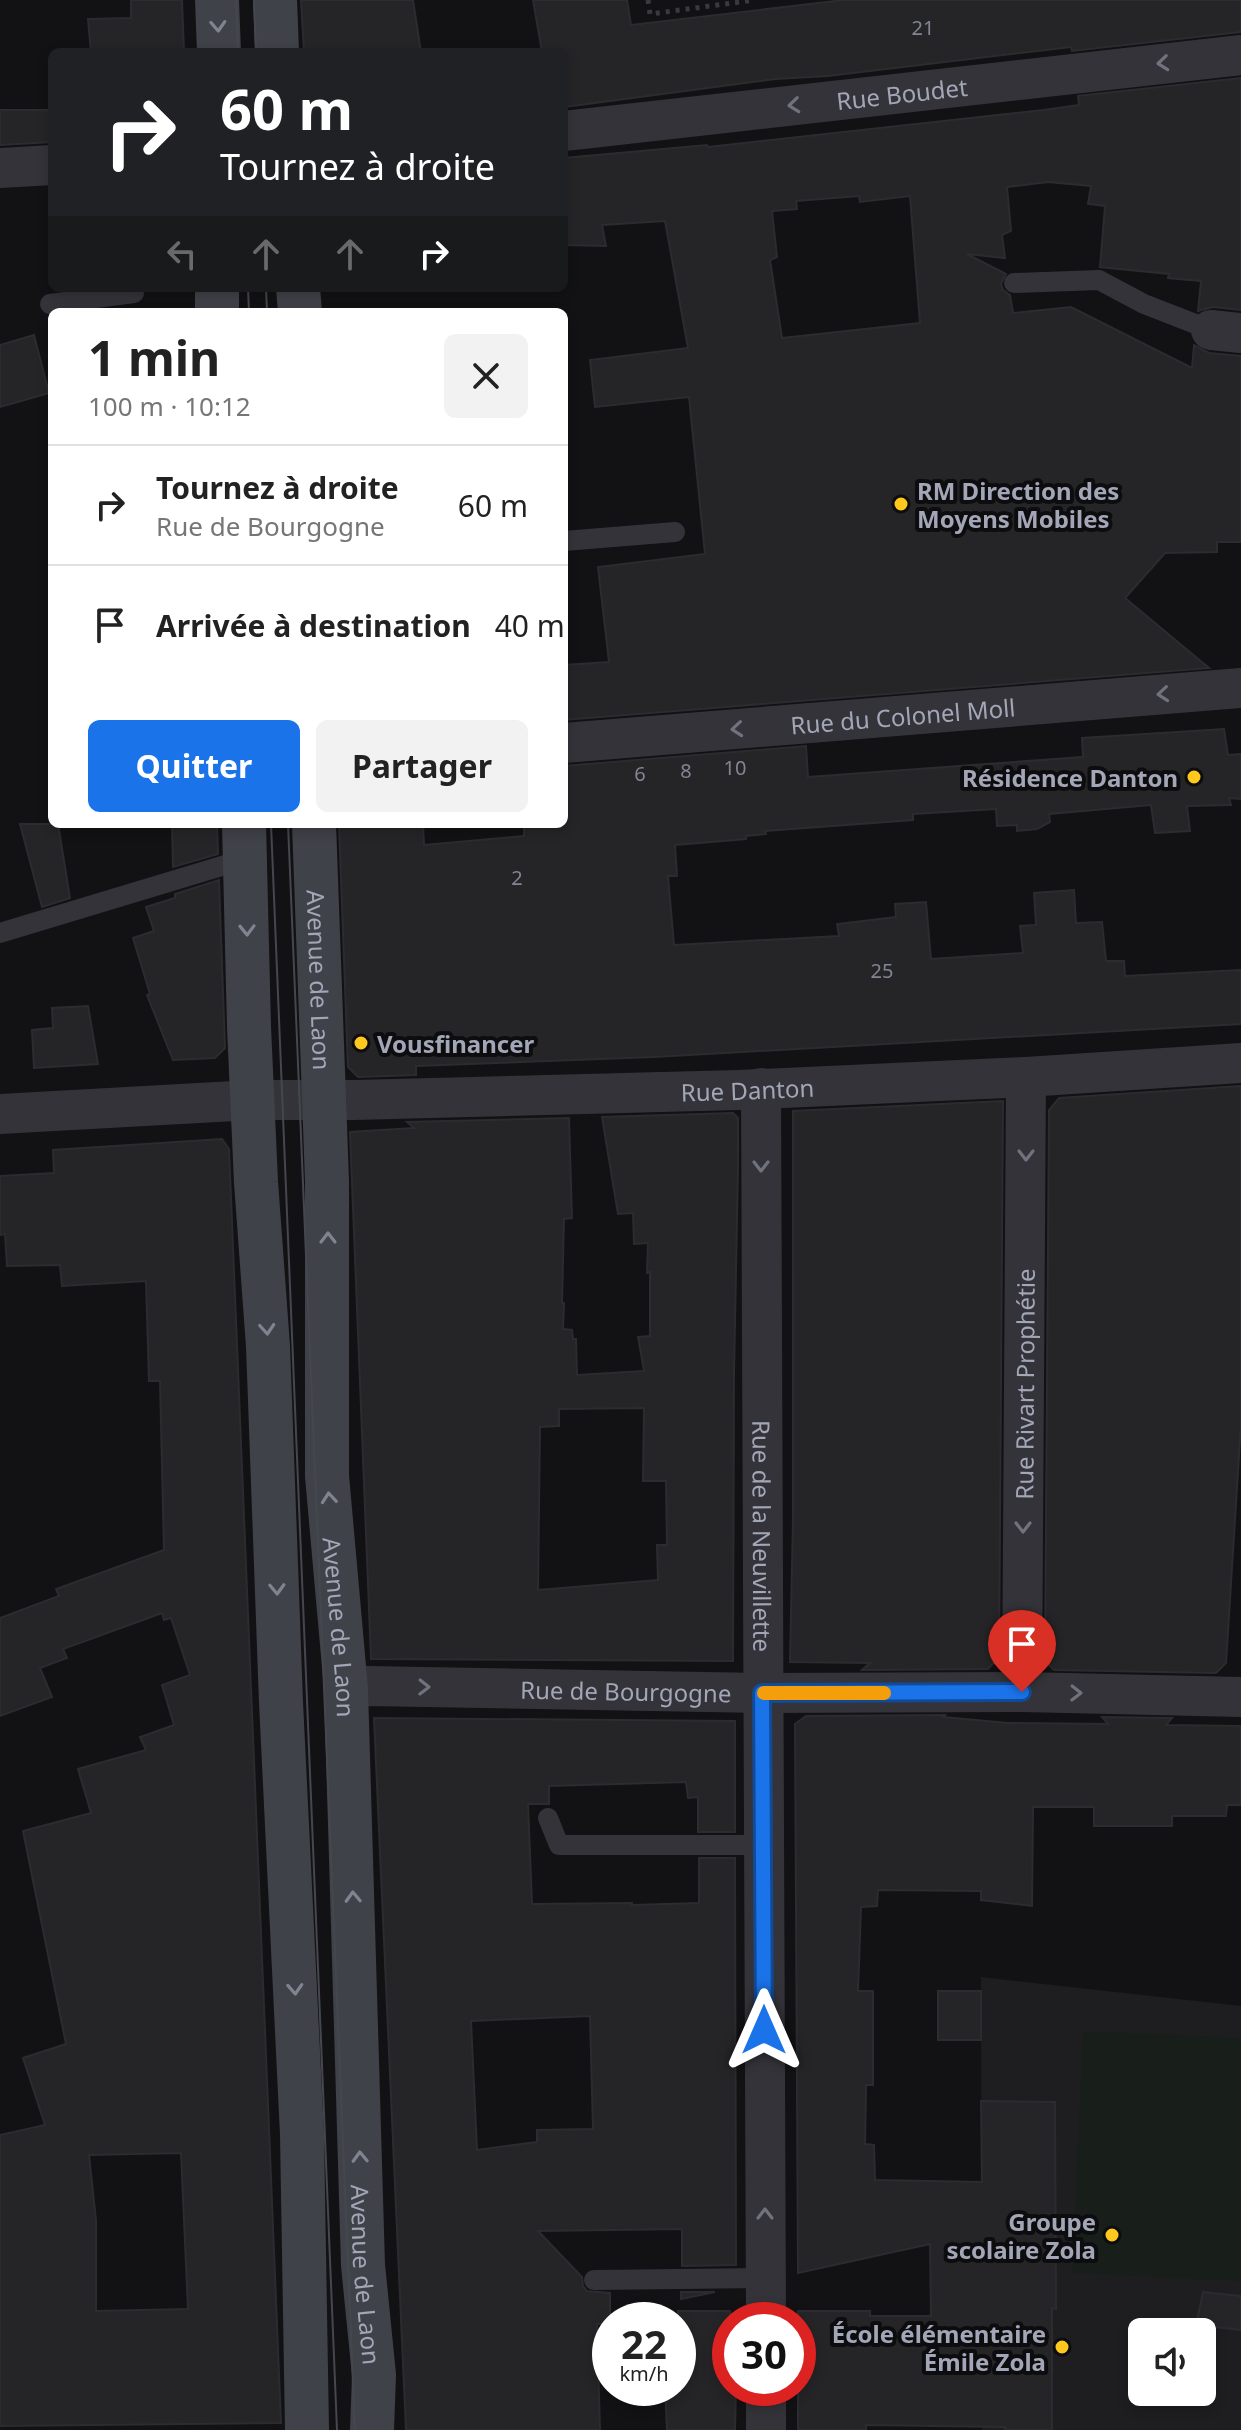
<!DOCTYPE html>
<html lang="fr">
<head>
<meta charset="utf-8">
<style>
	:root { --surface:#fff; --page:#f2f2f2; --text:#222; --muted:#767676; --line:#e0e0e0; --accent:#1a73e8 }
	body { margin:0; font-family:"Noto Sans",sans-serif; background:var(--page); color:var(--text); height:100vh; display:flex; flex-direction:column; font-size:30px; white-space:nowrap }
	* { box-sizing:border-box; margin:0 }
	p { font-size:26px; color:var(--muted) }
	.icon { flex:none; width:44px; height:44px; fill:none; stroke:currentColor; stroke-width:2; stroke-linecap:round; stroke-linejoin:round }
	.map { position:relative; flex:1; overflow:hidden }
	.sheet { position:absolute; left:48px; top:308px; width:520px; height:520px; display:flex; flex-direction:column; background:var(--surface); border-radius:12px; box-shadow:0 4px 12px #0003 }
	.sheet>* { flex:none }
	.guide { position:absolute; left:48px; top:48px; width:520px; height:244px; border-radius:12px; box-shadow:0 4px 12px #0003; background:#202124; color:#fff; overflow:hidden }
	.fabs { position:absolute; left:1128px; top:2318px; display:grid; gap:16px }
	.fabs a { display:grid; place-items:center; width:88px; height:88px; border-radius:12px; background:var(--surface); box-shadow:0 4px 12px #0003; font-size:40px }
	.speed { position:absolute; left:592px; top:2302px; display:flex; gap:16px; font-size:40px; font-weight:700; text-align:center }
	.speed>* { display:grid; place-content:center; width:104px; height:104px; border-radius:50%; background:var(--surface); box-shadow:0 4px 12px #0003; line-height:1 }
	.speed small { font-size:20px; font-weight:400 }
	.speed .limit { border:12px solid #d22; background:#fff; color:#111 }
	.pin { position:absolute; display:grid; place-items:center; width:68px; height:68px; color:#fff; margin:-82px -34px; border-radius:50% 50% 50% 0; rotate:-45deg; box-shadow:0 0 8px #0007 }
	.pin .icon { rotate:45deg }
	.me { position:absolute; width:88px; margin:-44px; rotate:0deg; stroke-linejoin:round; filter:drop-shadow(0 0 6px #0008) }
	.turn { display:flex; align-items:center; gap:28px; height:168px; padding:0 40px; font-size:36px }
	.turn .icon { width:104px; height:104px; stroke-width:2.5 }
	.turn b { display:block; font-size:56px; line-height:68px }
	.lanes { display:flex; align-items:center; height:76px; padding:0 40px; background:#0003; justify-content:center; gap:40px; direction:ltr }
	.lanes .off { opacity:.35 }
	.round { display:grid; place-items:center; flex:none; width:84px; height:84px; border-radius:12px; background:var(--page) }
	.head { display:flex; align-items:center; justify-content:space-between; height:136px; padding:0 40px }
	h1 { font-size:48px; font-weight:700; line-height:60px }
	.action { display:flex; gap:16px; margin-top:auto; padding:16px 40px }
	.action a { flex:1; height:92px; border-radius:12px; background:var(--accent); color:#fff; font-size:32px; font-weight:700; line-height:92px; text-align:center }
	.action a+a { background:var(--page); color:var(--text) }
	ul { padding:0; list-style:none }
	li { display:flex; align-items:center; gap:24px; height:120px; padding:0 40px; border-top:2px solid var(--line) }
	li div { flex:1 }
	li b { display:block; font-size:30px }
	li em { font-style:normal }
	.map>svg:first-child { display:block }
</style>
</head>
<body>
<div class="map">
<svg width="1241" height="2430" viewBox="0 0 1241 2430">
	<rect width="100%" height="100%" fill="#121214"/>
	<path fill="#1e1e21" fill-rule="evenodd" d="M981,1977L1241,2006V2430H982ZM1142,2332H1202V2392H1142Z"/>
	<polygon fill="#181f1a" points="1083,2031 1241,2038 1241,2281 1072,2273"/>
	<g fill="#252528" stroke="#2c2c30" stroke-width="2" fill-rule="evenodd">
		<polygon points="131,0 182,0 184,52 91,52 88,19 131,18"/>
		<polygon points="301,0 413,0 421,52 304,52"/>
		<polygon points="533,0 627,0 631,25 844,0 1241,0 1241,32 1072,51 1071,47 828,76 775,79 564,107 564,52 542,52"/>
		<path d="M1241,78V310L1213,307L1198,311L1201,281L1168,278L1169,274L1100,267L1105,206L1088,204L1091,186L1048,182L1007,187L1011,231L1002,235L1005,258L967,254L1006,274L1001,284L1003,290L1010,295L1013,313L1071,307L1192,368L1194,345L1209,353L1241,356V542H1217V552L1165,553L1125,598L1209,668L564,720V665L609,662L598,567L705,554L689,397L595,407L590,360L688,348L665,221L602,225L606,246L564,245V158L707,145L708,147L1044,110L1079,105L1078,96ZM859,196L860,202L910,196L920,323L782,338L770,260L777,257L772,211L797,209L796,201Z"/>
		<polygon points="0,110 52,110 52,142 0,145"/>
		<polygon points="34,335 49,393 0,407 0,345"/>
		<polygon points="1224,729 1228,755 1241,754 1241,799 1229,798 1231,805 1187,806 1190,831 1155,833 1151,805 1049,814 1050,822 1037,829 1017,831 1017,825 997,826 996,809 913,814 913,820 765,831 766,834 746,836 746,839 675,845 677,876 668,876 674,945 839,936 837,924 896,917 895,904 926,902 931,959 1023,953 1020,926 1036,925 1034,893 1074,890 1076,923 1102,922 1106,961 1124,961 1125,976 1241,970 1241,1024 654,1057 416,1066 416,1075 358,1077 348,1067 339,824 423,824 424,845 524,836 524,824 564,824 564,766 806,746 808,777 1083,757 1082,738"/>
		<polygon points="20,824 58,824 70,898 42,907"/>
		<polygon points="172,824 217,824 218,854 173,867"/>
		<polygon points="219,880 225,1048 215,1058 173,1060 147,995 150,994 133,938 154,931 146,907 175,898 175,894"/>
		<polygon points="88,1006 98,1064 34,1068 32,1030 53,1028 52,1008"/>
		<polygon points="1241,1086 1241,1423 1226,1663 1216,1673 1054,1670 1045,1661 1049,1110 1059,1098"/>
		<polygon points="1003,1101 999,1657 988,1669 862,1670 870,1663 790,1662 793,1519 793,1111"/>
		<path d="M733,1113L738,1118V1166L734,1373L733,1661L371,1659L350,1132L414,1128L407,1122L569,1118L572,1218L564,1219L562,1303H564L563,1329L572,1330L573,1339H576L577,1375L644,1371L638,1337L650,1336V1272L647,1273L648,1243L634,1244L633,1213L618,1214L602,1117ZM644,1408L643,1481H666L667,1545H657L658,1580L538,1590L540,1427L559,1426V1409Z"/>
		<path d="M222,1139L229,1149L281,2423L0,2426V2135L45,2125L23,2058L66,2044L23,1831L91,1813L78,1769L146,1750L140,1737L174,1725L162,1685L190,1675L171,1618L164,1620L162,1613L63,1649L67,1658L40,1668L52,1697L0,1716V1618L59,1596L56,1589L164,1550L160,1381H149L146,1281L62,1286L60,1265L7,1266L5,1234L0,1235V1176L54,1173L53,1150ZM181,2153L188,2309L96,2311V2220L89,2155Z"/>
		<polygon points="945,1715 943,1717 1008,1723 1108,1724 1102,1717 1172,1718 1166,1725 1241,1726 1241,1805 1227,1805 1226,1816 1172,1816 1172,1826 1094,1826 1094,1807 1033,1807 1032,1906 981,1900 981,1891 878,1890 877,1906 861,1907 858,1991 873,1991 873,2085 866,2085 865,2144 874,2145 875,2180 982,2182 981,2101 1055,2102 1056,2309 1052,2308 1052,2430 1005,2430 1005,2427 866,2425 866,2430 798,2430 798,2311 870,2311 870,2316 931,2316 930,2244 798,2273 795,1724 806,1716"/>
		<path d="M374,1718L735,1721V1832H698V1797L688,1798L686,1782L549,1786V1804H528L532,1904L632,1903V1905L699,1903V1858H735L736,2265L682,2266V2229L538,2231L582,2277L583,2286L587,2291L610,2293V2323L597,2324L600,2430H406ZM590,2016L593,2129L537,2130V2142L477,2150L471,2021Z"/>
		<rect x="938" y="1991" width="43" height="49"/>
		<polygon points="681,2292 715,2292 681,2299"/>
		<polygon points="1203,2292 1241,2296 1241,2330 1196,2325"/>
		<polygon points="678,2311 730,2311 730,2388 736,2388 735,2430 667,2430 665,2388 678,2388"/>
	</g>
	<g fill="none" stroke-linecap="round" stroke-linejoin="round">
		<polyline stroke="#393a40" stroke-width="5" stroke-dasharray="4 6" stroke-linecap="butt" points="648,0 650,14 755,0"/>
		<g stroke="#333339" stroke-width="20">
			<polyline points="1014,283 1099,280 1144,304 1211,330"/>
			<polyline points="50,304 134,293"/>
			<polyline points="564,541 675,532"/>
			<polyline points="0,933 245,859"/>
			<polyline points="548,1818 559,1845 763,1845"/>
			<polyline points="594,2280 765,2278"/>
		</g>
		<g stroke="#333339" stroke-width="40">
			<path id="s1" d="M564,131L1241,55"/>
			<polyline points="0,168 52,165"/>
			<polyline points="1211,330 1241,333"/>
			<path id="s2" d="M564,743L1241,688"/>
			<path id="s3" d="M761,1088L766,2320"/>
			<path id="s4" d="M0,1114L253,1100H354L738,1090L1026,1077L1241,1063"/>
			<path id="s5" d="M346,1689L367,1686L762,1693L1022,1692L1241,1697"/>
			<path id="s6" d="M1022,1692L1026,1077"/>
			<polyline points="766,2388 766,2430"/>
		</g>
		<g stroke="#404249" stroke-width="44">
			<polyline points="217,0 219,52"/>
			<polyline points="275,0 277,52"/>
			<polyline points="298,288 300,312"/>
			<polyline points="217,312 217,288"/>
			<polyline points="244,824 249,1027 256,1182 268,1346 281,1702 302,2134 307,2430"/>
			<path id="s7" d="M314,824L327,1181V1476L346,1689L363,2265L374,2375L372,2430"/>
		</g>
		<g stroke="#45474e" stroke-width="2">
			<polyline points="236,0 238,52"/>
			<polyline points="254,0 256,52"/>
			<polyline points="248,288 249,312"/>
			<polyline points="266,288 267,312"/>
			<polyline points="271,824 337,2430"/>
			<polyline points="288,824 355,2430"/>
		</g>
	</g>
	<defs><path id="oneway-chevron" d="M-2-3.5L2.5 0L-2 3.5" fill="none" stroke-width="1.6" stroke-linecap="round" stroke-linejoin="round" transform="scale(2)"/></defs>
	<g stroke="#808390">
		<use href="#oneway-chevron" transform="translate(218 26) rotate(87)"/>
		<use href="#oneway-chevron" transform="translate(247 930) rotate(89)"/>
		<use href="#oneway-chevron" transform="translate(328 1238) rotate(-90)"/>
		<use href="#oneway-chevron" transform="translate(267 1329) rotate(86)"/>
		<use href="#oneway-chevron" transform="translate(329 1498) rotate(-95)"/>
		<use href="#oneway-chevron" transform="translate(277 1589) rotate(88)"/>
		<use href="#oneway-chevron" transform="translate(353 1897) rotate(-92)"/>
		<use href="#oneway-chevron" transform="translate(295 1989) rotate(87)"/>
		<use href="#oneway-chevron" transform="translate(360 2157) rotate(-92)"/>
	</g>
	<g stroke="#70727e">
		<use href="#oneway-chevron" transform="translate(1163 63) rotate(174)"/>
		<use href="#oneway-chevron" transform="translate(794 105) rotate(174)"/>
		<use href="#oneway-chevron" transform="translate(1163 694) rotate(175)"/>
		<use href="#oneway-chevron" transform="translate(737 729) rotate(175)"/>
		<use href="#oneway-chevron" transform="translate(1026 1155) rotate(90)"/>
		<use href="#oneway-chevron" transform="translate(761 1166) rotate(90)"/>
		<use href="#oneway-chevron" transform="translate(1023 1527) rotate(90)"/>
		<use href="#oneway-chevron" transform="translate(424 1687) rotate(1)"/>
		<use href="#oneway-chevron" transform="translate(1076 1693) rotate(1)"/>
		<use href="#oneway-chevron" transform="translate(765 2214) rotate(-90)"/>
	</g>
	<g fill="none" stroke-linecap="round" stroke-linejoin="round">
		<g stroke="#114b97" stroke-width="20">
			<polyline id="route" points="764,2030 762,1693 1022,1692"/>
		</g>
		<use href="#route" stroke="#1a73e8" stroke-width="14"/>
		<polyline stroke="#f59e0b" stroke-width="14" points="764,1693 884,1693"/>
	</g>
	<g fill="#ffc81f" stroke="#0d0d0f" stroke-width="3">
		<circle cx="901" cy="504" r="8"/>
		<circle cx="1194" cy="777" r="8"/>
		<circle cx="361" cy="1043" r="8"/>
		<circle cx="1112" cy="2235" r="8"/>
		<circle cx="1062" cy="2347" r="8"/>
	</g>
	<g text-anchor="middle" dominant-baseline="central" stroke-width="8" stroke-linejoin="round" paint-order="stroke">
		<g font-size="20" fill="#828592">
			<text x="923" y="27">21</text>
			<text x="735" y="767">10</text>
			<text x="686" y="770">8</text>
			<text x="640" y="773">6</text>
			<text x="517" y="877">2</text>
			<text x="882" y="970">25</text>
		</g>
		<g font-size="24" fill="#a2a6b6" stroke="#0d0d0f">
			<text stroke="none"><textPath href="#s1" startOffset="340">Rue Boudet</textPath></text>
			<text stroke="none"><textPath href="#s2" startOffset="340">Rue du Colonel Moll</textPath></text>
			<text stroke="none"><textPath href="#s7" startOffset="156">Avenue de Laon</textPath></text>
			<text stroke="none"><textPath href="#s4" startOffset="748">Rue Danton</textPath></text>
			<text stroke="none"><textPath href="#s6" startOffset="308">Rue Rivart Prophétie</textPath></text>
			<text stroke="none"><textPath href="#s3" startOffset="448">Rue de la Neuvillette</textPath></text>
			<text stroke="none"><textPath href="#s7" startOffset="804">Avenue de Laon</textPath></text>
			<text stroke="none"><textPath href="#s5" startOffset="280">Rue de Bourgogne</textPath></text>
			<text stroke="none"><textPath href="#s7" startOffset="1452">Avenue de Laon</textPath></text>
		</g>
		<g font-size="24" font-weight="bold" fill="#a2a6b6" stroke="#0d0d0f" text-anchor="end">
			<text x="917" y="490" text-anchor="start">RM Direction des<tspan x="917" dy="28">Moyens Mobiles</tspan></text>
			<text x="1178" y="777">Résidence Danton</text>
			<text x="377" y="1043" text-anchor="start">Vousfinancer</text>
			<text x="1096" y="2221">Groupe<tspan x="1096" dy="28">scolaire Zola</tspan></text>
			<text x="1046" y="2333">École élémentaire<tspan x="1046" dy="28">Émile Zola</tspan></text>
		</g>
	</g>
</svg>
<div class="fabs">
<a><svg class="icon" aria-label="sound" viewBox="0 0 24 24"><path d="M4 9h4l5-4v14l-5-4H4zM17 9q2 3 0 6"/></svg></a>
</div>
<div class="speed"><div>22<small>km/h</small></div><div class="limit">30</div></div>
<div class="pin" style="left:1022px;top:1692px;background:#d93025"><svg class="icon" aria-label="arrive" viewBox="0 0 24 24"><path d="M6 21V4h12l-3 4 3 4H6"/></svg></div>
<svg class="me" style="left:764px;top:2030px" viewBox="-20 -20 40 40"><path d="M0-17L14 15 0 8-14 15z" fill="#1a73e8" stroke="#fff" stroke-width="4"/></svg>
<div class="guide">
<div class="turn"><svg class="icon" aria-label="right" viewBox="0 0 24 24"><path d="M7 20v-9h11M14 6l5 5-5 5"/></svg><div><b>60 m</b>Tournez à droite</div></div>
<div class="lanes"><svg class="icon off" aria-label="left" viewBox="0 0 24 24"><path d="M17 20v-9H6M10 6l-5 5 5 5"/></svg><svg class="icon off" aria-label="ahead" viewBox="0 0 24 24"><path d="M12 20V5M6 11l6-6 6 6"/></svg><svg class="icon off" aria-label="ahead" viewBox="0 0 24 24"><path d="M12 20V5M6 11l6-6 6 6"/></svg><svg class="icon" aria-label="right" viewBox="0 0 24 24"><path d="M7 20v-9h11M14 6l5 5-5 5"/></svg></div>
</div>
<section class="sheet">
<div class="head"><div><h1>1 min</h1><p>100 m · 10:12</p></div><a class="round"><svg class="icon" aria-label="close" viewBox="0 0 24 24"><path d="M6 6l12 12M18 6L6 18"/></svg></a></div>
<ul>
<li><svg class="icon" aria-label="right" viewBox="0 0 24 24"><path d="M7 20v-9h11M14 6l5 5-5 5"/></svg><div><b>Tournez à droite</b><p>Rue de Bourgogne</p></div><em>60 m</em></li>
<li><svg class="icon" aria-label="arrive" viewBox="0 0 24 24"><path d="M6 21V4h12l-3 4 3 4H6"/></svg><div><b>Arrivée à destination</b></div><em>40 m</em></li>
</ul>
<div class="action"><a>Quitter</a><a>Partager</a></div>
</section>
</div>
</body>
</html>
